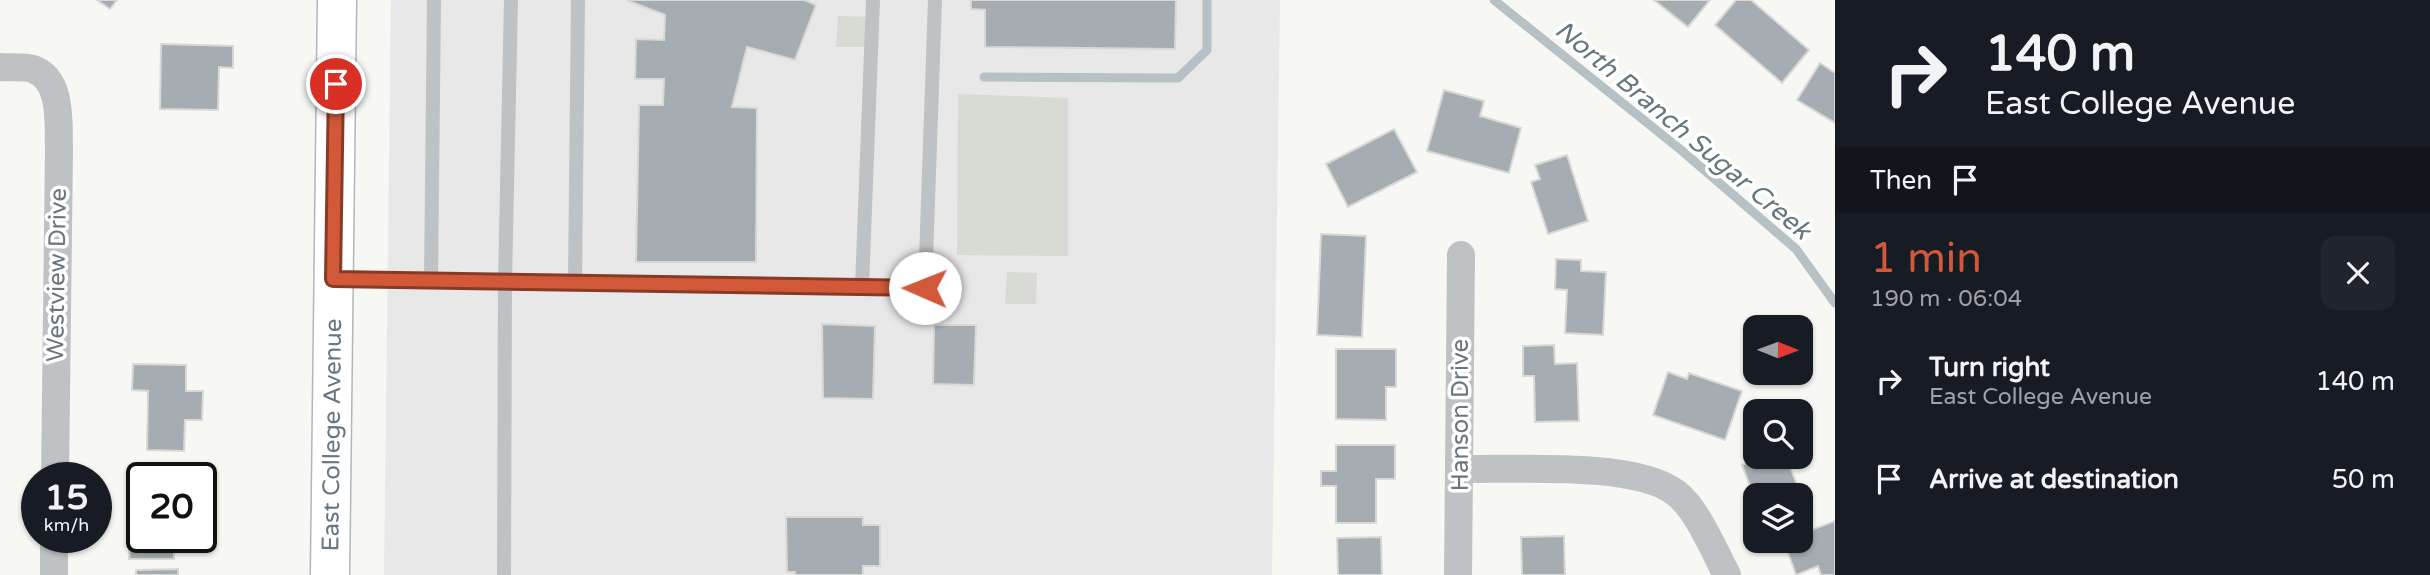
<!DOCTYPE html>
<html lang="en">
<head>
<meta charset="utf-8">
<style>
	:root { --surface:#171b24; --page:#20242c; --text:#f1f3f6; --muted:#9ea1a6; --accent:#d1593a }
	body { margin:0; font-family:"Varela Round",sans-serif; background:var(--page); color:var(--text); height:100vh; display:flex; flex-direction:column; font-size:26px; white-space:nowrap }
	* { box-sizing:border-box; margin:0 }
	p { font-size:23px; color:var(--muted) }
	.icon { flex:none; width:38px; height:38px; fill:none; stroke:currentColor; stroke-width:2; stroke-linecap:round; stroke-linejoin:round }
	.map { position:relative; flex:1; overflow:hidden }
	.details { display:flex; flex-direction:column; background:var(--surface); width:595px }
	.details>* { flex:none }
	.top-card { background:#171b24; color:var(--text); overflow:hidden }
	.needle { width:46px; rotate:91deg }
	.fabs { position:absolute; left:1743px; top:315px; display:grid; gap:14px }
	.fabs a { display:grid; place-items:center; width:70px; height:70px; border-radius:14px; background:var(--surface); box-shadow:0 2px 5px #0004; font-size:35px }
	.speed { position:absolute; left:21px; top:462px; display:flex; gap:14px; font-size:35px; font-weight:700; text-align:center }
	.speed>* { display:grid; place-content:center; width:91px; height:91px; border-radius:50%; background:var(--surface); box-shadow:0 2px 5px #0004; line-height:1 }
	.speed small { font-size:18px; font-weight:400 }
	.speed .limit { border:4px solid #111; border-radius:10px; background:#fff; color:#111 }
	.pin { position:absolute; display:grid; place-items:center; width:60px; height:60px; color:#fff; margin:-30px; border:4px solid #fff; border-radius:50%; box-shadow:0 2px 7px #0007 }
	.me { position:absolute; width:77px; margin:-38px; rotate:271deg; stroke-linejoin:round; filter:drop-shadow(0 0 5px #0008) }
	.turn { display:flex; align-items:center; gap:24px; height:147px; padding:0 35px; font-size:32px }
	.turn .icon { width:91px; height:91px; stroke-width:2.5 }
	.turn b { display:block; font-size:49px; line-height:60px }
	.then { display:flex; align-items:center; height:66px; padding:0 35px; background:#0003; gap:14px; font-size:26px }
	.round { display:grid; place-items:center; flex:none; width:74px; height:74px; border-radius:14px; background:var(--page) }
	.headline { display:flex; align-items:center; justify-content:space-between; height:119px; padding:0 35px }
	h1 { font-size:42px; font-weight:600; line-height:52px; color:var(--accent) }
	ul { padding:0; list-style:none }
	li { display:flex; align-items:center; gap:21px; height:98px; padding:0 35px }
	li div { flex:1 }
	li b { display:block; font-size:26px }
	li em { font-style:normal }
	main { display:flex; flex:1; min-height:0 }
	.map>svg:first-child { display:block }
</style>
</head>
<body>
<main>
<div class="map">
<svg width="1835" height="575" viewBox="0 0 1835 575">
	<rect width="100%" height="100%" fill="#f7f7f4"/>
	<polygon fill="#e7e8e7" points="391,0 1280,0 1272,575 384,575"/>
	<g fill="#d7dbd4">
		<polygon points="838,16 868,17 867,47 836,47"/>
		<polygon points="958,94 1068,98 1068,256 957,255"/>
		<polygon points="912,266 943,269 941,299 909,298"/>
		<polygon points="1007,272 1037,273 1036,304 1005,304"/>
	</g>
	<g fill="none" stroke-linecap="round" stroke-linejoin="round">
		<g stroke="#b5c1c4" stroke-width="9">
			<polyline points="1494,0 1681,150 1796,249 1835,303"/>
			<polyline points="984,77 1178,78 1207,50 1207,0"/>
		</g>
	</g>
	<g fill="#a6adb2" stroke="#d8d8d7" stroke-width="2">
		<polygon points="97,0 117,0 110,9"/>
		<polygon points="626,0 805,0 816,5 795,60 747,47 732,107 757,108 756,262 636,262 639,105 663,105 664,79 635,79 636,39 664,40 665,15"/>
		<polygon points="971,0 1176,0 1175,49 985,47 985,10 971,9"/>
		<polygon points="1654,0 1710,0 1688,27"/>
		<polygon points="1736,0 1751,0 1809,50 1782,83 1715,25"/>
		<polygon points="161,44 233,46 233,68 219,67 218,110 160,109"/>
		<polygon points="1820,63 1835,73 1835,123 1797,100"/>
		<polygon points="1444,90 1484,101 1480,116 1521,128 1509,173 1427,151"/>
		<polygon points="1394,129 1417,172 1348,207 1326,164"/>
		<polygon points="1567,155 1588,221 1548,234 1531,182 1540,179 1535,165"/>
		<polygon points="1321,234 1366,236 1362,337 1317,335"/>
		<polygon points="1556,259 1581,260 1581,271 1606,272 1603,335 1565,333 1567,290 1555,289"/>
		<polygon points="822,324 875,326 873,399 823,398"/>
		<polygon points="934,325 976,325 974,385 933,384"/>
		<polygon points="1554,345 1555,364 1577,363 1579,421 1535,422 1534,376 1523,376 1523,346"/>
		<polygon points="1336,349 1396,349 1396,387 1386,387 1386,420 1336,419"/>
		<polygon points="133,364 186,365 186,391 203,391 202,420 185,420 184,451 147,450 148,391 132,390"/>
		<polygon points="1668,372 1687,379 1689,373 1742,391 1725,440 1653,415"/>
		<polygon points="1336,445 1395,445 1395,479 1376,479 1376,523 1336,523 1336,486 1321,486 1321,471 1336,471"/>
		<polygon points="1763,457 1786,457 1801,495 1755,495 1755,499 1742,465"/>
		<polygon points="133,463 172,463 172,478 142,478 142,537 174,537 174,559 129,559"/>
		<polygon points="1801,495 1808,516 1801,519"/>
		<polygon points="786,517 863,517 863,525 880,525 880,566 863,566 863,575 795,575 795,572 787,572"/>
		<polygon points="1835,521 1835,575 1821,575 1818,566 1796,575 1784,541 1801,541 1801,534"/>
		<polygon points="1564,536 1565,575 1522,575 1521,537"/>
		<polygon points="1381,537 1382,575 1338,575 1337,538"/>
		<polygon points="178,569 178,575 136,575 136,570"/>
	</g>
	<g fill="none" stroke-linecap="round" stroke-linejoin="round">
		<g stroke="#b1b6ba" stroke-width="41">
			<g id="secondary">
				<path id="s1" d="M330,575L337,0"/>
			</g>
		</g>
		<g stroke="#bec2c5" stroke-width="14">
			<polyline points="335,279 925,288 935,0"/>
			<polyline points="431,281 434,0"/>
			<polyline points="575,282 578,0"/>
			<polyline points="862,287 873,0"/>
			<polyline points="504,575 505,281 511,0"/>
		</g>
		<g stroke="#bec2c5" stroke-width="28">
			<path d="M0,67C10,68 24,66 33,69C63,80 58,123 59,149L55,478"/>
			<path d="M1460,469C1512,470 1636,461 1676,493C1698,510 1714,551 1727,575"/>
			<polyline points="54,575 54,537"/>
			<polyline points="1458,575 1461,255"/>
		</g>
		<use href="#secondary" stroke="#fff" stroke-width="38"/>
	</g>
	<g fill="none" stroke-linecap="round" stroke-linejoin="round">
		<g stroke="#883a26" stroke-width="18">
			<polyline id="route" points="336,84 333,279 925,288"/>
		</g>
		<use href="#route" stroke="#d1593a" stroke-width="12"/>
	</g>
	<g text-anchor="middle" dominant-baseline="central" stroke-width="7" stroke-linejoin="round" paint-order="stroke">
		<g font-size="24" fill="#697782" stroke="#fff">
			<text transform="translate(57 275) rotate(-89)">Westview Drive</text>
			<text transform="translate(1460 415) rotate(-90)">Hanson Drive</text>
			<text stroke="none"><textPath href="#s1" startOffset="140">East College Avenue</textPath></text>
		</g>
		<g font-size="26" font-style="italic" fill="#65787e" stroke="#fff">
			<text transform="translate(1683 130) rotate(40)">North Branch Sugar Creek</text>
		</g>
	</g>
</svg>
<div class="fabs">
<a><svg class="needle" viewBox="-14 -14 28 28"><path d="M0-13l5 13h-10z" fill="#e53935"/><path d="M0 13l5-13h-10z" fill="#9ea1a6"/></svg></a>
<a><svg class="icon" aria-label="search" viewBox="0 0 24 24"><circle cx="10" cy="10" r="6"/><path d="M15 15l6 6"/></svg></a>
<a><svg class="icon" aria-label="layers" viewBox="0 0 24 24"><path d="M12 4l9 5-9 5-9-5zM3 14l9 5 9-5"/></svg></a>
</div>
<div class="speed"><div>15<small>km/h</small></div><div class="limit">20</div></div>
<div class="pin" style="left:336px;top:84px;background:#d93025"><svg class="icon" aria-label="arrive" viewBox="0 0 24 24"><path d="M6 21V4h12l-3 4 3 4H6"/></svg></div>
<svg class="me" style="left:925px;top:288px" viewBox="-20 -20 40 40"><circle r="19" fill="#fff"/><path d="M0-13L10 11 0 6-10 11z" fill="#d1593a"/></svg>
</div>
<section class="details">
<div class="top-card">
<div class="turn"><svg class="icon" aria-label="right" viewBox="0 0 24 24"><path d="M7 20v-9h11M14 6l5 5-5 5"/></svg><div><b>140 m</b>East College Avenue</div></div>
<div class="then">Then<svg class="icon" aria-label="arrive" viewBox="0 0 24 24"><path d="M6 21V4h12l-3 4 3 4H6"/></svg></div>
</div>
<div class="headline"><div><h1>1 min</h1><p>190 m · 06:04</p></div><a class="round"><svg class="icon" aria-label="close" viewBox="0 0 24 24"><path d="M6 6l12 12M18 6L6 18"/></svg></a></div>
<ul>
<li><svg class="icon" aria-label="right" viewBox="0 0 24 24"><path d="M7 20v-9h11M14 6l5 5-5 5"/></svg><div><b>Turn right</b><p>East College Avenue</p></div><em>140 m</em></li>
<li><svg class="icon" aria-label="arrive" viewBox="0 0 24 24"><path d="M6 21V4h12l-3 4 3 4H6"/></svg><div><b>Arrive at destination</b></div><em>50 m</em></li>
</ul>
</section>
</main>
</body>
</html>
